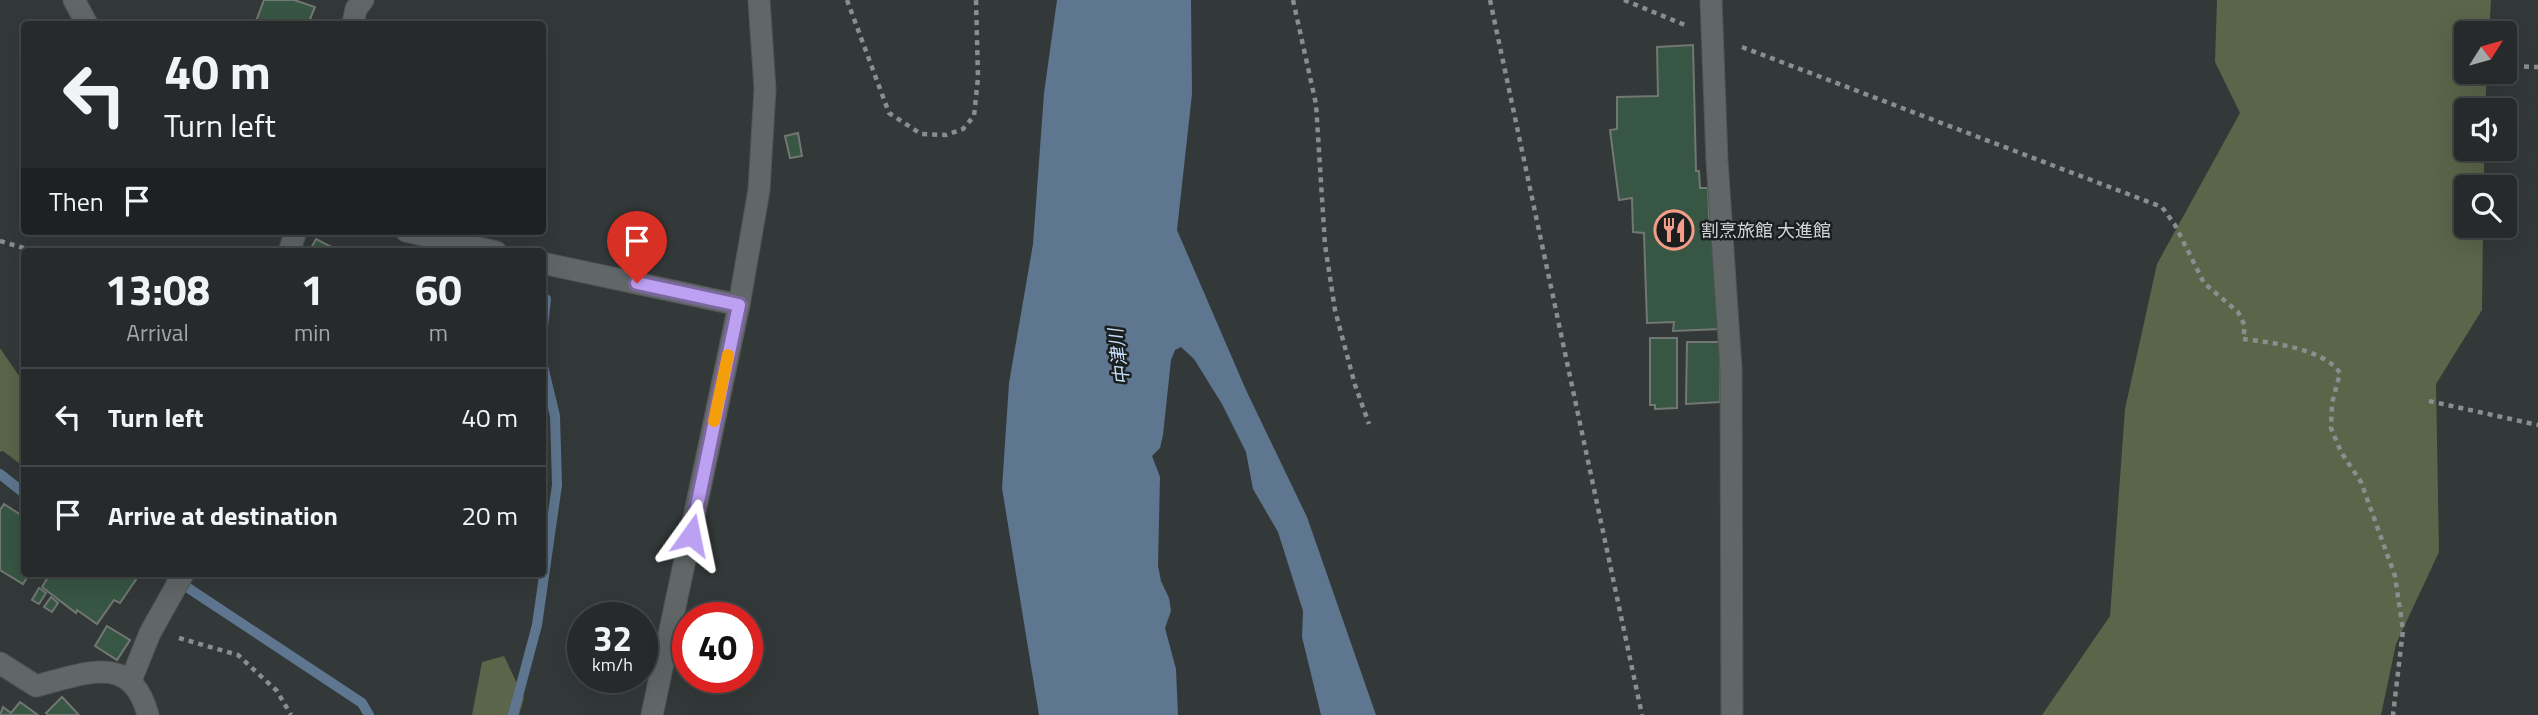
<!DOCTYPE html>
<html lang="en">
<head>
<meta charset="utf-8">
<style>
	:root { --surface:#262a2a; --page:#2e3232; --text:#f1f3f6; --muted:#a4a7a8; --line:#424647 }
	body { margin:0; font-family:"Titillium Web","Noto Sans JP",sans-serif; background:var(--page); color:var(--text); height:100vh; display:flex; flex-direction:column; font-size:26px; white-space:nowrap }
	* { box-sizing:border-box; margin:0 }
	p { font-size:23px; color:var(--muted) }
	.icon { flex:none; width:38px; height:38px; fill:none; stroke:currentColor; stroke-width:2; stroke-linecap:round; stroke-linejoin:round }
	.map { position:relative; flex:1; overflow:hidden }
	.panel { position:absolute; left:21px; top:248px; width:525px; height:329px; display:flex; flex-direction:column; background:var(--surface); border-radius:7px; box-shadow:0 7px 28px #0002,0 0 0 2px var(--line) }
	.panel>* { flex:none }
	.top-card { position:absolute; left:21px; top:21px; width:525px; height:214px; border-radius:7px; box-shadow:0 7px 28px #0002,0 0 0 2px var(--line); background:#262a2a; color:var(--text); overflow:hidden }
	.needle { width:46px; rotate:53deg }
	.fabs { position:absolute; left:2454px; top:21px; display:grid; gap:14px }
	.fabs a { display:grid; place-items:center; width:63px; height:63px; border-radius:7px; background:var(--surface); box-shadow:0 7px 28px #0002,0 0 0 2px var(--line); font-size:35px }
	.speed { position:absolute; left:567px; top:602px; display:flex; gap:14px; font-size:35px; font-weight:700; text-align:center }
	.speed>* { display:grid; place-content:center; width:91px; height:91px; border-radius:50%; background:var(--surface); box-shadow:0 7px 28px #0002,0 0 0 2px var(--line); line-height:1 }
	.speed small { font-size:18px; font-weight:400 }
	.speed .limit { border:10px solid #d22; background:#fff; color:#111 }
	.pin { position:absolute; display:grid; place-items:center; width:60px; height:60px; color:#fff; margin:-72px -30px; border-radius:50% 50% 50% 0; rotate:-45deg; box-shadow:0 0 7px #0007 }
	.pin .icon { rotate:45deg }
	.me { position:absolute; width:77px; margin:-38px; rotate:12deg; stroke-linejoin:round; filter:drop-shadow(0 0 5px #0008) }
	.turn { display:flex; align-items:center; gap:24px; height:147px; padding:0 28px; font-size:32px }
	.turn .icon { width:91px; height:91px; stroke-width:2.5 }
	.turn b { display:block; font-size:49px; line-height:60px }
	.then { display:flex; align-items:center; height:66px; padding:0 28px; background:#0003; gap:14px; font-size:26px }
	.eta { display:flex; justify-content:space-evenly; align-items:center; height:119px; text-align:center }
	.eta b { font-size:42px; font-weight:700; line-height:49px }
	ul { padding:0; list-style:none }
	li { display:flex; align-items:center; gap:21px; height:98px; padding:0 28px; border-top:2px solid var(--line) }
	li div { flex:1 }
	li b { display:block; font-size:26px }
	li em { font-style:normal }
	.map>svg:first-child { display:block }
</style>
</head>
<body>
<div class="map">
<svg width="2538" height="715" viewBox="0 0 2538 715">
	<rect width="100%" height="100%" fill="#333838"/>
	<g fill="#5a6549">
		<polygon points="2217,0 2491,0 2489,33 2466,33 2466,72 2487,72 2485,110 2466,110 2466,149 2484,149 2484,187 2466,187 2466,226 2483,226 2482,310 2436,384 2439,552 2396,644 2381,715 2042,715 2110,616 2125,409 2157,264 2240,113 2215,62"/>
		<polygon points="0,348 24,383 24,467 3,451 0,452"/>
		<polygon points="504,656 524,698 519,715 472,715 482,662"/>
	</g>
	<polygon fill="#5e768f" points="1057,0 1191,0 1192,94 1177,230 1246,390 1307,517 1376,715 1321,715 1302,637 1303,611 1278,532 1253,489 1246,452 1222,404 1194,359 1181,347 1175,350 1171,360 1163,435 1160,448 1152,456 1160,477 1158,566 1161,581 1169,598 1171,611 1165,628 1176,669 1178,715 1039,715 1002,488 1009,383 1033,244 1044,93"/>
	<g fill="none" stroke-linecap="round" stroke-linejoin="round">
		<g stroke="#5e768f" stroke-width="10">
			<polyline points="542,335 546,299"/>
			<polyline points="0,474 24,493"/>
			<polyline points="167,574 362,703 369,715"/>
			<polyline points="513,715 537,625 557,485 555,416 542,362"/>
		</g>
	</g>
	<g fill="#375643" stroke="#727774" stroke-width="2">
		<polygon points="264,0 294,0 315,7 310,19 318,22 317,24 255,24"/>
		<polygon points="1693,45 1696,171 1699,171 1700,188 1708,188 1710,239 1716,239 1721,329 1673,331 1674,322 1647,323 1644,233 1633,232 1632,198 1619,200 1610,130 1617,129 1617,97 1658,96 1657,47"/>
		<polygon points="798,133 802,156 790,158 785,136"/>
		<polygon points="316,239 341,252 309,252"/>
		<polygon points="1650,338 1677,338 1677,408 1655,409 1655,405 1650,405"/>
		<polygon points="1687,342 1721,342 1720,402 1686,404"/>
		<polygon points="4,504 24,517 24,574 29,574 23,584 0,570 0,510"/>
		<polygon points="50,574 130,574 137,578 120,603 114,600 97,624 77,610 76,613 42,587"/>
		<polygon points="39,588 46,593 39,604 32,600"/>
		<polygon points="51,597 58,603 52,612 44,607"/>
		<polygon points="107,626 130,640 117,660 95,646"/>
		<polygon points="62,697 79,715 48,715 46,713"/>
		<polygon points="20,702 38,715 0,715 3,707 11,713"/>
	</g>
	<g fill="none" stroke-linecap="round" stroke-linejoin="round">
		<g stroke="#525656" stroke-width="23">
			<g id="street">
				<polyline points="74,0 87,24"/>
				<polyline points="1711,0 1717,161 1731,369 1732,715"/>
				<polyline points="353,24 356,9 363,0"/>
				<polyline points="406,231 496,252"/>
				<polyline points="289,252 296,231"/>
				<polyline points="542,263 739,305"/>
				<path d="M0,663L36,686C84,674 131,651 148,715"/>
				<polyline points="131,680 150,633 183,574"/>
			</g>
		</g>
		<g stroke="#525656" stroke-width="23">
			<polyline id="secondary" points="652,715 739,305 759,190 765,89 759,0"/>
		</g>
		<g stroke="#8a8e8e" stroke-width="4.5" stroke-dasharray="5 5" stroke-linecap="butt">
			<polyline points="847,0 889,113 921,134 946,135 963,129 974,116 978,78 976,0"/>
			<polyline points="1293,0 1316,104 1325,245 1335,310 1355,385 1369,424"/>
			<polyline points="1490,0 1642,715"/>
			<polyline points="1624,0 1685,25"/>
			<path d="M1742,47L2162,207L2175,225L2204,283L2238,312L2245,326L2243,339C2270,342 2325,349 2340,373L2332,403L2331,428L2341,452L2361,482L2395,576L2403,630L2393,715"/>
			<polyline points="2504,66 2538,67"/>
			<polyline points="0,241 37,252"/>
			<polyline points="2429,401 2538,425"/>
			<polyline points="179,638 238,655 277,691 291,715"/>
		</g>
		<use href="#street" stroke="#616666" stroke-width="21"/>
		<use href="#secondary" stroke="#616666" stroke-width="21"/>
	</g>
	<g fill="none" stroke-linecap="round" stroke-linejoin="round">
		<g stroke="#7a689d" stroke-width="18">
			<polyline id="route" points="637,283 739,305 691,535"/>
		</g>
		<use href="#route" stroke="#bca0f2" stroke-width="12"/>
		<polyline stroke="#f59e0b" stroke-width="12" points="714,421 728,355"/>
	</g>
	<defs>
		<g id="restaurant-ring" transform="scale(2.0125)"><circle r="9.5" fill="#1c1f1f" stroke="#f49e8a" stroke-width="1.5"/><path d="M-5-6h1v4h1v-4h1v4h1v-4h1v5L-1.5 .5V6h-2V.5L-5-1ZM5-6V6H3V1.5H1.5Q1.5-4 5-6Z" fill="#f49e8a"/></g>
	</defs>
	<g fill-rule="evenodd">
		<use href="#restaurant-ring" x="1674" y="230"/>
	</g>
	<g text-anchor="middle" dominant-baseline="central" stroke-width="5" stroke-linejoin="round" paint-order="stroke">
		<g font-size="18" fill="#d2d5d5" stroke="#1c1f1f" text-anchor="start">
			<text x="1701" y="230">割烹旅館 大進館</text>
		</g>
		<g font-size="19" font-style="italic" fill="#c5dffa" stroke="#1c1f1f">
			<text transform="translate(1118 357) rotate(-97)">中津川</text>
		</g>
	</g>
</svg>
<div class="fabs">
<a><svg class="needle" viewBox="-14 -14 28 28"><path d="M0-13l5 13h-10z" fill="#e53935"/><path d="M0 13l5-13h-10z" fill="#a4a7a8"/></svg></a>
<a><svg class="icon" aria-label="sound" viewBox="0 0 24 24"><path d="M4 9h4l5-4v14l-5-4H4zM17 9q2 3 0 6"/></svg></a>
<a><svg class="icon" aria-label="search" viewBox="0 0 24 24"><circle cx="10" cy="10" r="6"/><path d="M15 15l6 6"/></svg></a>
</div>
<div class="speed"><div>32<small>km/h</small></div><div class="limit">40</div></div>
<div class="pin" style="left:637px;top:283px;background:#d93025"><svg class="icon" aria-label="arrive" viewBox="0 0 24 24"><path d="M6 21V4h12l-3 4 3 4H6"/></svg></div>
<svg class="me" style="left:691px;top:535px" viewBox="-20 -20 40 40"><path d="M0-17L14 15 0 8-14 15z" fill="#bca0f2" stroke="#fff" stroke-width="4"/></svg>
<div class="top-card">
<div class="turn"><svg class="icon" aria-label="left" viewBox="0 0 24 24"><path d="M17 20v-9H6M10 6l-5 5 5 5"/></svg><div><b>40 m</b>Turn left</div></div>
<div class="then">Then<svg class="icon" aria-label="arrive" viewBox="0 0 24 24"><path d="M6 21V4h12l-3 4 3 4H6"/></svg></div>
</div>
<section class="panel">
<div class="eta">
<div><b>13:08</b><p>Arrival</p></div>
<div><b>1</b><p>min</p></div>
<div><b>60</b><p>m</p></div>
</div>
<ul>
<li><svg class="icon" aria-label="left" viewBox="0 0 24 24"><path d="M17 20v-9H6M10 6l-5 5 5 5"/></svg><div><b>Turn left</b></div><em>40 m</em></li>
<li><svg class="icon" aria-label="arrive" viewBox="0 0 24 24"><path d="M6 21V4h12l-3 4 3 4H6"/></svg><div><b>Arrive at destination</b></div><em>20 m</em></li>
</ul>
</section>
</div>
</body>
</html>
